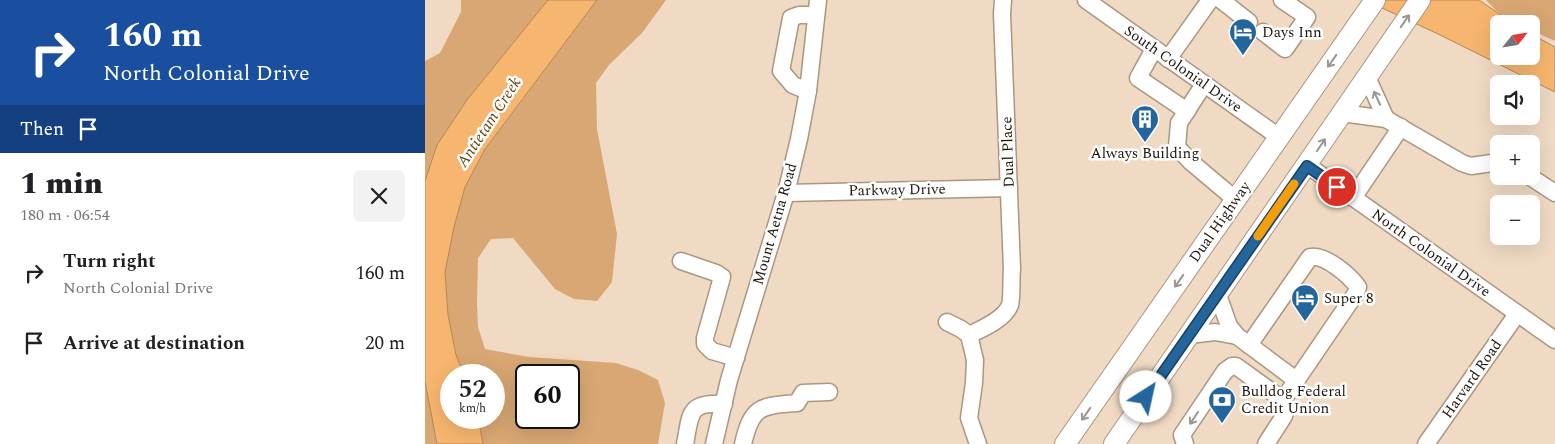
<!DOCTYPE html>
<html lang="en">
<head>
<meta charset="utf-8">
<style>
	:root { --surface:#fff; --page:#f2f2f2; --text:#202124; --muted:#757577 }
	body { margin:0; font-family:Spectral,serif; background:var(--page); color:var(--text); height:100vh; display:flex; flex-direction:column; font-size:19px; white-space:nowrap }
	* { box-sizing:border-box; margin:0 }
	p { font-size:16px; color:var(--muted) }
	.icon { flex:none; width:28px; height:28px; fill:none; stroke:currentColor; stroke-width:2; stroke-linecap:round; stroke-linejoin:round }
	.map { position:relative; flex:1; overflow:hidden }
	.panel { display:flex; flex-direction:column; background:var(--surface); width:425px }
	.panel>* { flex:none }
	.top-card { background:#1a4fa0; color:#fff; overflow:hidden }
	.needle { width:32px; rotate:60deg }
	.tools { position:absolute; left:1065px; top:15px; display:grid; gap:10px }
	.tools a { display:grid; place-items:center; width:50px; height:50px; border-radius:8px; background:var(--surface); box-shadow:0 5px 20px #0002; font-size:25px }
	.speed { position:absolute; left:15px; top:364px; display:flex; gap:10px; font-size:25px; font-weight:700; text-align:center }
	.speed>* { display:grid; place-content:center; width:65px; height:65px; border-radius:50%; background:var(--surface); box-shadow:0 5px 20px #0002; line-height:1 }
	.speed small { font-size:12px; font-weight:400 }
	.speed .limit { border:2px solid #111; border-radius:8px; background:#fff; color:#111 }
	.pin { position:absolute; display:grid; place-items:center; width:42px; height:42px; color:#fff; margin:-21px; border:2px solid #fff; border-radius:50%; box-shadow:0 1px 5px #0007 }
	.me { position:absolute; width:55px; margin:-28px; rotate:35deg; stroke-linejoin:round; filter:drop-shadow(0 0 4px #0008) }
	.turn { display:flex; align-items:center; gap:18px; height:105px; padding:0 20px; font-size:22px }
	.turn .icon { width:65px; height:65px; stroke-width:2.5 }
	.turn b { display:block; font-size:35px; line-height:42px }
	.then { display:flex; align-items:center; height:48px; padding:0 20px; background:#0003; gap:10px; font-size:19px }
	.round { display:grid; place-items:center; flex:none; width:52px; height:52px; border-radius:8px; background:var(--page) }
	.summary { display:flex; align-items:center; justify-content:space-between; height:85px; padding:0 20px }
	h1 { font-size:30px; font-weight:800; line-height:38px }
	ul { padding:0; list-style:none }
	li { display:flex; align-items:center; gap:15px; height:70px; padding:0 20px }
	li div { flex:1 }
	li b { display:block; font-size:19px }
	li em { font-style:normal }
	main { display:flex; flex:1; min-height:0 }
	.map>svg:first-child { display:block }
</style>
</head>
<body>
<main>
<section class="panel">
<div class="top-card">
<div class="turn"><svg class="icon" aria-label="right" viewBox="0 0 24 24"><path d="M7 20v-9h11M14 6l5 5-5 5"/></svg><div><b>160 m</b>North Colonial Drive</div></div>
<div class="then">Then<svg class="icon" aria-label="arrive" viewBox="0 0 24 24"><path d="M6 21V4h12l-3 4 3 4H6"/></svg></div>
</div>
<div class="summary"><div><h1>1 min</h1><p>180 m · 06:54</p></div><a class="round"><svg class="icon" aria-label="close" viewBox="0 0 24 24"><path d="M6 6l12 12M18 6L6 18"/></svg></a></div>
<ul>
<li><svg class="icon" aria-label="right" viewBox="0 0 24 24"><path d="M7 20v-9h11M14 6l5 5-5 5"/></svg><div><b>Turn right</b><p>North Colonial Drive</p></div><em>160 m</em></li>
<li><svg class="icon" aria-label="arrive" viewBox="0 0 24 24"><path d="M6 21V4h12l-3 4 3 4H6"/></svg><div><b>Arrive at destination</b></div><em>20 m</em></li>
</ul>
</section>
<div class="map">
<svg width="1130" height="444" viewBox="0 0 1130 444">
	<rect width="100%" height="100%" fill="#f0dac4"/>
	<g fill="#d8a773" fill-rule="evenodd">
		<polygon points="36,0 123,0 42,100 12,145 0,181 0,61 15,53 36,12"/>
		<path d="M172,0H241L217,33L184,65L171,83L172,129L192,234L187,282L172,301L149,299L130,289L88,238L66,239L53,258L52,304L53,327L60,349L104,357L191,363L213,370L233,380L240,403L233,444H58L53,418H69V375H39L31,355L23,315L20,272L29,227L40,187L60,149ZM101,375H144V418H101Z"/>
		<path d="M1061,0H1130V41L1106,30V24C1084,24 1076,16 1061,0Z"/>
		<polygon points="0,381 12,444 0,444"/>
	</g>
	<g fill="#f7b66f" stroke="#b68652">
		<polygon points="123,0 172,0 60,149 40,187 29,227 20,272 23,315 31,355 39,375 26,375 26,418 53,418 58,444 12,444 0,381 0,181 12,145 42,100"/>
		<polygon points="940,0 1054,0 1089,24 1074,24 1074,56 1106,56 1106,34 1130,47 1130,92 1013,34"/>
	</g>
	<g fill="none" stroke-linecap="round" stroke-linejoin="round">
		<g stroke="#ab9682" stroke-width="19">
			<g id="minor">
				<polyline points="661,0 854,137"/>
				<polyline points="796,0 824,22"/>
				<polyline points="838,32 860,49 882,17 857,0"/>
				<polyline points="729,49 713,78 762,111"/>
				<polyline points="743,59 785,0"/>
				<polyline points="942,77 961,119"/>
				<polyline points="779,84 754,123 752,147 766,162 811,200"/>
				<polyline points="383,91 368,85 356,71 366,18 374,15 391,15"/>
				<polyline points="917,113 961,119 1037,163 1046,166 1074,162"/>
				<polyline points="882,165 1130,340"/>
				<polyline points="1104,176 1130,193"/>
				<polyline points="361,193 584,188"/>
				<polyline points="928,198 976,127"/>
				<polyline points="256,261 291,273 297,277 280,338 280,344 287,351 311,358"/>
				<polyline points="793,295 804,326 812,336 871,380"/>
				<polyline points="522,322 536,329 544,335 550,360 549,383 544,418 553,444"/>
				<path d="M544,335C557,329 580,319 585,305C587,300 586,277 587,269L577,14L578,0"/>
				<polyline points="764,335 790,332 812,336"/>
				<path d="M824,345L885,257C900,254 924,275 933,287L931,293L858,400"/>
				<path d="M260,444C266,414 262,402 299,404"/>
				<polyline points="289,444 304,380 361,193 374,139 383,91 393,0"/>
				<path d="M318,444C327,405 336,406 372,403L378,393L404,392"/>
				<polyline points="760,444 757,435 800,371 807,366 811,366 858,400 861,409 859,416 841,444"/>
				<polyline points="1001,444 1092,314"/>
			</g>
		</g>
		<g stroke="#ab9682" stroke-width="22">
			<g id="major">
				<polyline points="640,444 950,0"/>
				<polyline points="689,444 995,0"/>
			</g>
		</g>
		<use href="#minor" stroke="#fff" stroke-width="16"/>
		<use href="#major" stroke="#fff" stroke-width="20"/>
	</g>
	<defs><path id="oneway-shaft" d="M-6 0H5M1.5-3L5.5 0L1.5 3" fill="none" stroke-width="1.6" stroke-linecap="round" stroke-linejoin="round" transform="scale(1.25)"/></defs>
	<g stroke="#999693">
		<use href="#oneway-shaft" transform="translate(980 21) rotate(-55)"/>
		<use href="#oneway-shaft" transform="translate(907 61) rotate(125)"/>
		<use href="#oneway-shaft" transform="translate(952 98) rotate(-115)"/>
		<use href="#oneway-shaft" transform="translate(896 145) rotate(-56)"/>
		<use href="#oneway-shaft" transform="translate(754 281) rotate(125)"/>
		<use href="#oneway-shaft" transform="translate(661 414) rotate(125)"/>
		<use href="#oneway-shaft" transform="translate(769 418) rotate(124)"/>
	</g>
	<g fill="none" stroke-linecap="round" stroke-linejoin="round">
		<g stroke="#174265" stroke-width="12">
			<polyline id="route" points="721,397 882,166 912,187"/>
		</g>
		<use href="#route" stroke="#24659b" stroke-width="9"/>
		<polyline stroke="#f59e0b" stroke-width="9" points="833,236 869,184"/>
	</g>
	<defs>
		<g id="hotel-pin" transform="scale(1.4375)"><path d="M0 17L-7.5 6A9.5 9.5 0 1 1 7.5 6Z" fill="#24659b" stroke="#fff"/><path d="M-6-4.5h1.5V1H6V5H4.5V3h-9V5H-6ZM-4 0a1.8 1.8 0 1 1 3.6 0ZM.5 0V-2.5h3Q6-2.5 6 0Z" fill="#fff"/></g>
		<g id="building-pin" transform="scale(1.4375)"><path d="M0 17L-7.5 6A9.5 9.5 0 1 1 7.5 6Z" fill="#24659b" stroke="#fff"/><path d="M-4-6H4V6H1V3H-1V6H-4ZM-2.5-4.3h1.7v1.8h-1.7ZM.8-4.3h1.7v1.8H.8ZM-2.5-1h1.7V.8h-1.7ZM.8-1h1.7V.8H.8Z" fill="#fff"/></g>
		<g id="bank-pin" transform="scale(1.4375)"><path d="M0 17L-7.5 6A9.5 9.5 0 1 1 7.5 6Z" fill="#24659b" stroke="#fff"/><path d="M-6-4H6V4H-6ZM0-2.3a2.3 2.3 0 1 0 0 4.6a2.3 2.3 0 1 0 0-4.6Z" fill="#fff"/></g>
	</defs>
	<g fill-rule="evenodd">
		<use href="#hotel-pin" x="818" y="32"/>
		<use href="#building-pin" x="720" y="119"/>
		<use href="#hotel-pin" x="880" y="298"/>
		<use href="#bank-pin" x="797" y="400"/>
	</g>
	<g text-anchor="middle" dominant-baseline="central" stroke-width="5" stroke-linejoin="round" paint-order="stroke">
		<g font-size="15" fill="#1d150e" stroke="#fff" text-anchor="start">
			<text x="837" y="32">Days Inn</text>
			<text x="720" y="153" text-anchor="middle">Always Building</text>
			<text x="899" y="298">Super 8</text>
			<text x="816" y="391">Bulldog Federal<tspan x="816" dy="17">Credit Union</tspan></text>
		</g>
		<g font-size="15" fill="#1d150e" stroke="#fff">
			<text transform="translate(758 69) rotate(35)">South Colonial Drive</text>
			<text transform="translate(583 152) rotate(-92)">Dual Place</text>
			<text transform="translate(472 190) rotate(-1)">Parkway Drive</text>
			<text transform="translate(795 222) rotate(-55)">Dual Highway</text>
			<text transform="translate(350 224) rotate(-74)">Mount Aetna Road</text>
			<text transform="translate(1006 253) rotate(35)">North Colonial Drive</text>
			<text transform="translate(1047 379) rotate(-55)">Harvard Road</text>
		</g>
		<g font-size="16" font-style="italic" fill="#653b00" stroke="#fff">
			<text transform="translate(64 122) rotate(-57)">Antietam Creek</text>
		</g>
	</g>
</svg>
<div class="tools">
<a><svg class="needle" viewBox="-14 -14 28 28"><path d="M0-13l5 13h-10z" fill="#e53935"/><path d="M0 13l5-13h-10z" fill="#757577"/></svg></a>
<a><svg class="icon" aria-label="sound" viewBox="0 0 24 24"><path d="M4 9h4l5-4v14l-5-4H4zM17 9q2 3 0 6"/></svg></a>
<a>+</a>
<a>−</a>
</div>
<div class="speed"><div>52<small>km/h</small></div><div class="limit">60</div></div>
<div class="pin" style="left:912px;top:187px;background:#d93025"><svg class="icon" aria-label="arrive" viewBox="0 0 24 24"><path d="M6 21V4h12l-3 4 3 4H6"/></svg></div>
<svg class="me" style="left:721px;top:397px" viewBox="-20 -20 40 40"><circle r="19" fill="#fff"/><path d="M0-13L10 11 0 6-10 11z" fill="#24659b"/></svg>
</div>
</main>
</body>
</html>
